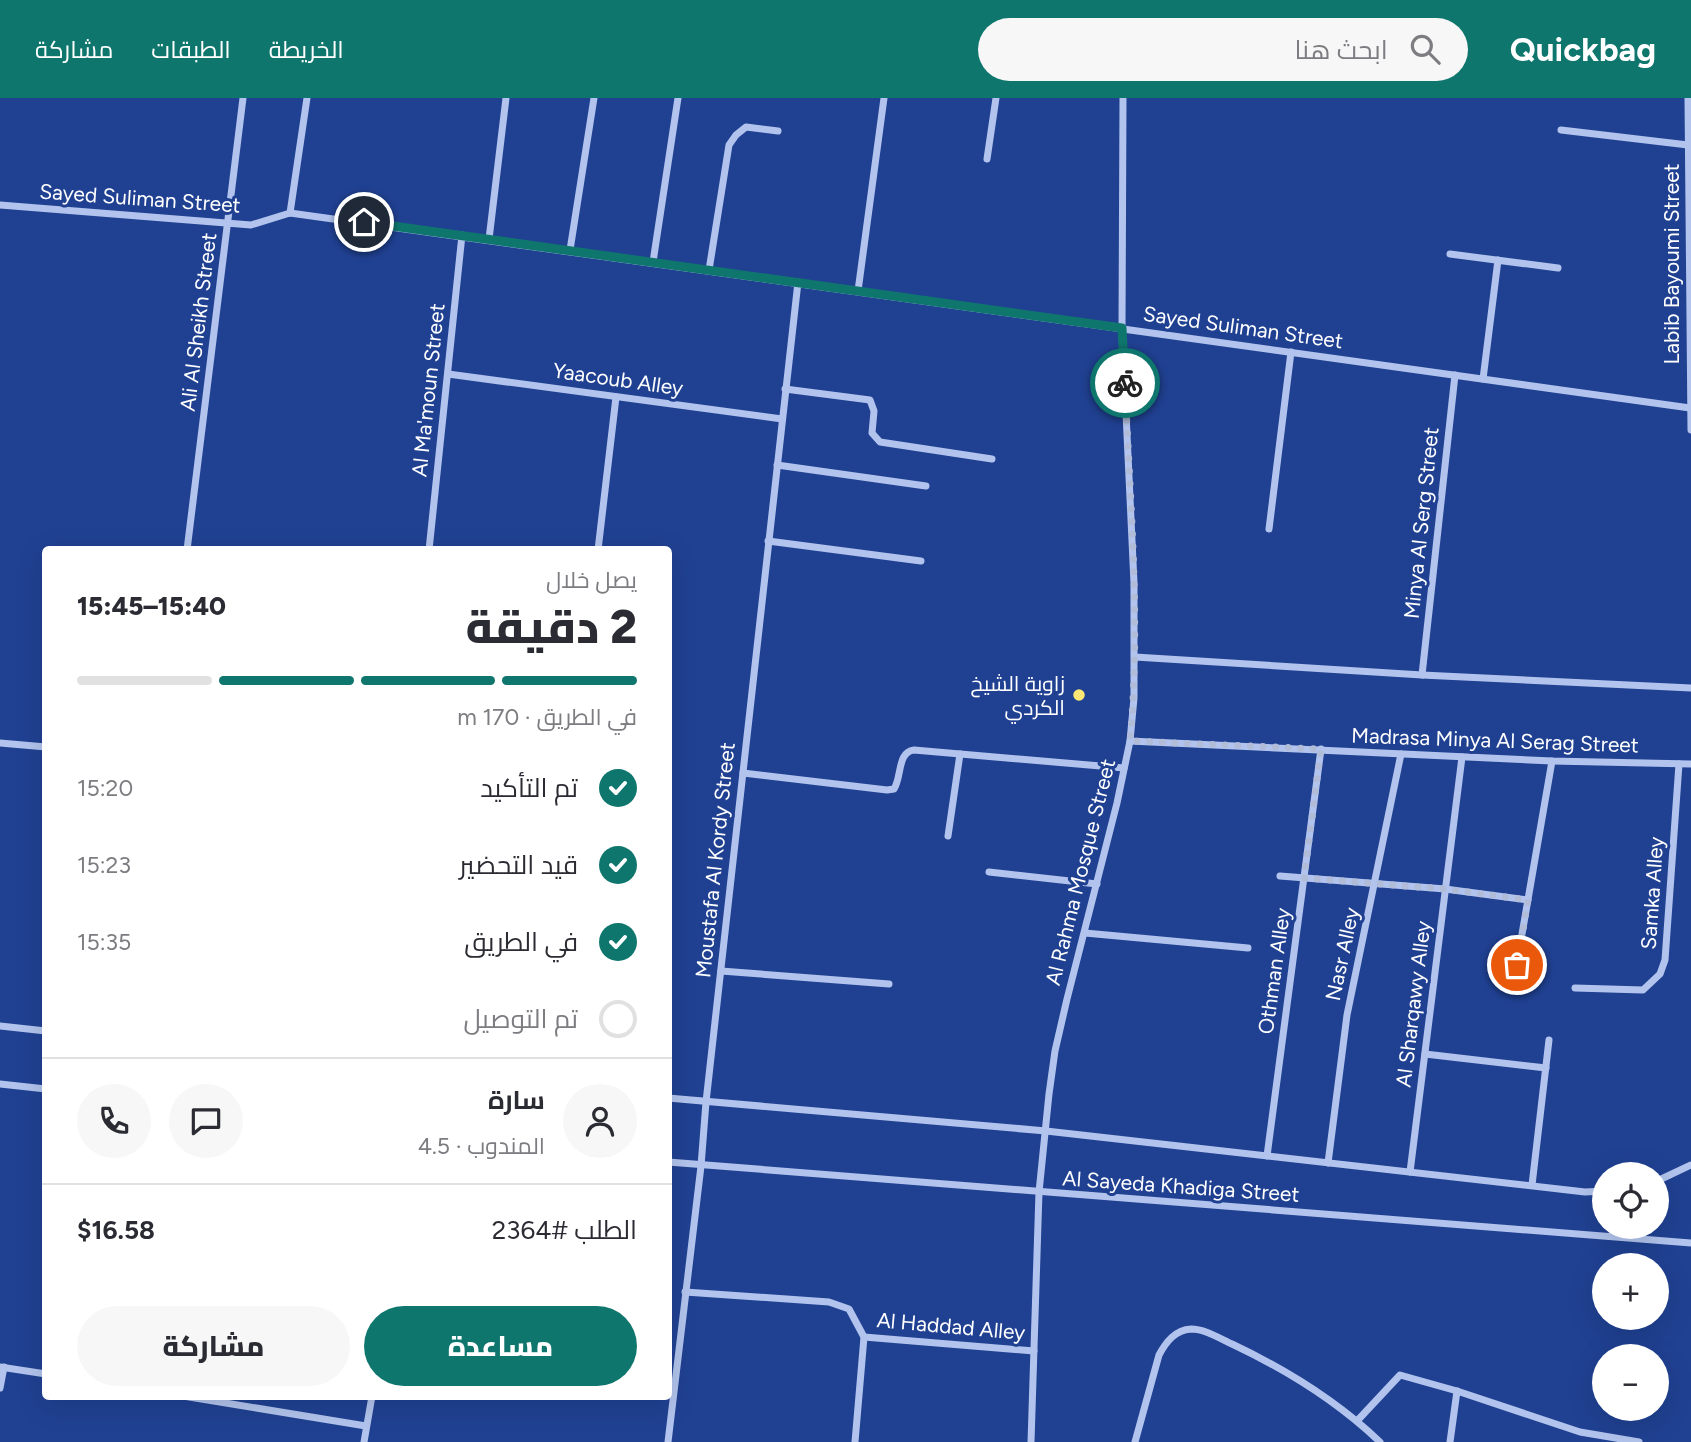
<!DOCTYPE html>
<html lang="ar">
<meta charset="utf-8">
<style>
:root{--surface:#fff;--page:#f7f7f7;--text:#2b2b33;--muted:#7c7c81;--line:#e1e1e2;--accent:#0f766e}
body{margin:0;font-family:Figtree,Cairo,sans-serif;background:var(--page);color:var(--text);direction:rtl;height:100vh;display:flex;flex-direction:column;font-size:26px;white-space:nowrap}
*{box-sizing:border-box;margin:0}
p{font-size:23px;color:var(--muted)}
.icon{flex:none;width:38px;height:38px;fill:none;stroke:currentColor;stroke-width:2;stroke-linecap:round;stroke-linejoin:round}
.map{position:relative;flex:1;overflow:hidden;direction:ltr}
.sheet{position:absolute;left:42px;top:448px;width:630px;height:854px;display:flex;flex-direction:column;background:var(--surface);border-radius:7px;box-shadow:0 7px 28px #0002;direction:rtl}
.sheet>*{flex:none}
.tools{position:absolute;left:1592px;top:1064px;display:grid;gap:14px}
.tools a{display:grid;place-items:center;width:77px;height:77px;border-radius:50%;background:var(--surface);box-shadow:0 7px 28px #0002;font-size:35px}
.pin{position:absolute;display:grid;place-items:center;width:60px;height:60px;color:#fff;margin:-30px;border:4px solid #fff;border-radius:50%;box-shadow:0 2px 7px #0007}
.courier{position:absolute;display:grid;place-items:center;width:70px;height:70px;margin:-35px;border:5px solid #0f766e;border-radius:50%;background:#fff;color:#222;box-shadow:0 2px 9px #0007}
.summary em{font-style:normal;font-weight:800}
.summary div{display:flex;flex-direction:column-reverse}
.summary{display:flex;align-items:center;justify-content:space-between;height:119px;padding:0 35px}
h1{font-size:46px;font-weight:800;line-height:52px}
.bar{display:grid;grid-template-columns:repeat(4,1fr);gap:10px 7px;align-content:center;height:84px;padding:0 35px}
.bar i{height:9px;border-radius:5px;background:var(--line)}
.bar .current{background:var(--accent)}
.bar p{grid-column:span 4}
.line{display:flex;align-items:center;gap:18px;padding:0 35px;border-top:2px solid var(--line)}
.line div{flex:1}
.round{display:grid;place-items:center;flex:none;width:74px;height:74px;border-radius:37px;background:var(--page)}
ol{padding:0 35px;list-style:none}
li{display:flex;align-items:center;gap:21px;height:77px}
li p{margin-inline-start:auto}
li .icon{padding:7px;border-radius:50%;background:var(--accent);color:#fff;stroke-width:4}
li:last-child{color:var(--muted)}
li i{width:38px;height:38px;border:4px solid var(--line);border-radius:50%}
.button{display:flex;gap:14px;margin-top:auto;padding:14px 35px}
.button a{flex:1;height:80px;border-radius:42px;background:var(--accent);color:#fff;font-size:28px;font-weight:800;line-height:80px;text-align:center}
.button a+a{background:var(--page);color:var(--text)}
header{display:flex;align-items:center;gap:42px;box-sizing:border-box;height:98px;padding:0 35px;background:var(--accent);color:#fff}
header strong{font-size:33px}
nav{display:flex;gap:38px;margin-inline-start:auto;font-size:24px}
.search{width:490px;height:63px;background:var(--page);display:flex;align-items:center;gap:18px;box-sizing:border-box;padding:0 24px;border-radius:38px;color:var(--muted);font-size:26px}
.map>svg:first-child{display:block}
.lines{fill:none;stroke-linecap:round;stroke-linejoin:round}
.minor{stroke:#b2c4ed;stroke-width:7}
.done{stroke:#b1bcd9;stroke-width:7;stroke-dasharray:0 12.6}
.route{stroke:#0f766e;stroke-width:9}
.poi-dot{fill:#fbe773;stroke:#204192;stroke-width:2.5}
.labels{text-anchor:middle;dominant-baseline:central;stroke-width:6;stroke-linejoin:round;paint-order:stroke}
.street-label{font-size:21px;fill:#fff;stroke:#204192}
.poi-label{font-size:21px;fill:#fff;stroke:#204192;text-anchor:end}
</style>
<header>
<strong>Quickbag</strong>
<div class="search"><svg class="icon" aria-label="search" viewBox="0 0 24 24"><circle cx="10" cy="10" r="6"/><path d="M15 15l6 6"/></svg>ابحث هنا</div>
<nav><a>الخريطة</a><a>الطبقات</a><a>مشاركة</a></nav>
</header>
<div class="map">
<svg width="1691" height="1344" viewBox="0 0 1691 1344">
<rect width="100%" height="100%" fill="#204192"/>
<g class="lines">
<g class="minor">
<polyline points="1688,0 1691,332"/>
<polyline points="1561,32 1688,47"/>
<polyline points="987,61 996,0"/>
<polyline points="0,107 251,127 290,115 1690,310"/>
<polyline points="290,115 307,0"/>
<polyline points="489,141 506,0"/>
<polyline points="570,152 594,0"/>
<polyline points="1450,156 1558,170"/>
<polyline points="653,164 678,0"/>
<polyline points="709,172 729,47 736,37 746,29 778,33"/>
<polyline points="858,193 884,0"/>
<polyline points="448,276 782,321"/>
<polyline points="1483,281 1498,162"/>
<polyline points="785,291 870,302 874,313 872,335 880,344 992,361"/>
<polyline points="777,367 926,388"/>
<polyline points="1269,431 1291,254"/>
<polyline points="768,443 921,463"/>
<polyline points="187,452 243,0"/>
<polyline points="429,452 462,137"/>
<polyline points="598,452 616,299"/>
<polyline points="1135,559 1422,577 1691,590"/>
<polyline points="1422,577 1455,277"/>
<polyline points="1130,643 1552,663 1691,666"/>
<polyline points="0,645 46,649"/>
<path d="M743,675L887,692L894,691C902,679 897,654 914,652L1124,670"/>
<polyline points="948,738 960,656"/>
<polyline points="989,774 1097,786"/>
<polyline points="1280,778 1445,791 1528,802"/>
<polyline points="1085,835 1248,850"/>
<polyline points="721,873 889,886"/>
<polyline points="1513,888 1552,663"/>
<polyline points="1575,890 1643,892 1660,876 1665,862 1679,666"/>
<polyline points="0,928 46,933"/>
<polyline points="1425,956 1546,970"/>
<polyline points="0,986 46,991"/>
<polyline points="668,1000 1046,1033 1585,1094 1605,1093"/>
<polyline points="1267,1058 1321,651"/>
<polyline points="668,1064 1691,1145"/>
<polyline points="1328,1065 1347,917 1401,656"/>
<polyline points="1410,1074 1462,659"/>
<polyline points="1657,1083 1691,1067"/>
<polyline points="1532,1087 1549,942"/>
<polyline points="685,1194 829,1204 849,1211 864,1239 855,1344"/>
<polyline points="864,1239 1034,1253"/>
<polyline points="0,1269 46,1276"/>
<polyline points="0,1290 4,1269"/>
<polyline points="183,1298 366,1328"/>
<polyline points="1357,1323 1400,1277 1457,1293 1580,1334 1639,1344"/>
<polyline points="364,1344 372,1298"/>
<polyline points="668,1344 701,1068 706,1004 798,184"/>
<polyline points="1031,1344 1039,1094 1049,996 1055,953 1067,901 1117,705 1130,643 1134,600 1134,485 1122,230 1123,0"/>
<path d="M1135,1344L1159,1257C1166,1244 1175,1232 1191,1231C1205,1231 1219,1240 1232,1246C1285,1271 1337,1303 1380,1344"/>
<polyline points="1450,1344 1457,1293"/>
</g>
</g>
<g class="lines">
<path class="done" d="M1125,285C1130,404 1141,524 1130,643L1321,651L1304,780L1445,791L1528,802L1517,867"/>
<polyline class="route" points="364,124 1122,230 1125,285"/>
</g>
<circle class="poi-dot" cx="1079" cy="597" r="7"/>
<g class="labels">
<g class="street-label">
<text transform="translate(140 100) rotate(4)">Sayed Suliman Street</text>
<text transform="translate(1671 166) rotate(-90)">Labib Bayoumi Street</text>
<text transform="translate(198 224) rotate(-83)">Ali Al Sheikh Street</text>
<text transform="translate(1243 229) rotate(8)">Sayed Suliman Street</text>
<text transform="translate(618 281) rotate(8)">Yaacoub Alley</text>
<text transform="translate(428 292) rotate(-84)">Al Ma'moun Street</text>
<text transform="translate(1421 425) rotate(-84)">Minya Al Serg Street</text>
<text transform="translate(1495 642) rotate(2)">Madrasa Minya Al Serag Street</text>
<text transform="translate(715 762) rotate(-84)">Moustafa Al Kordy Street</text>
<text transform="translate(1080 774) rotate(-76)">Al Rahma Mosque Street</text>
<text transform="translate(1652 795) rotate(-86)">Samka Alley</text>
<text transform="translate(1342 856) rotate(-78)">Nasr Alley</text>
<text transform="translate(1274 873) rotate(-82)">Othman Alley</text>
<text transform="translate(1413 906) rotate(-83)">Al Sharqawy Alley</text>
<text transform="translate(1181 1088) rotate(4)">Al Sayeda Khadiga Street</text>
<text transform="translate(951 1228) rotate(5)">Al Haddad Alley</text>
</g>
<g class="poi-label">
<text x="1065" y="585">زاوية الشيخ<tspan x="1065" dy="24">الكردي</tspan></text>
</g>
</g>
</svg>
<div class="tools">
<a><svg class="icon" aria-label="locate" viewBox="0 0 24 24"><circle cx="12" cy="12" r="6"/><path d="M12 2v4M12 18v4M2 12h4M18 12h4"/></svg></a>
<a>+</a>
<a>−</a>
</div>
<div class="pin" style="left:1517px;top:867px;background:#ea580c"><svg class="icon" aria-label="bag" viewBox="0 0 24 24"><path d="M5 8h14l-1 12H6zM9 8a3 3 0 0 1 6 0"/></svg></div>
<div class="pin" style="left:364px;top:124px;background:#1f2937"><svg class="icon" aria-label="home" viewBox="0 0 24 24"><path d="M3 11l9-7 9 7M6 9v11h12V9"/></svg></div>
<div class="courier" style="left:1125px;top:285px"><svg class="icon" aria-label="bike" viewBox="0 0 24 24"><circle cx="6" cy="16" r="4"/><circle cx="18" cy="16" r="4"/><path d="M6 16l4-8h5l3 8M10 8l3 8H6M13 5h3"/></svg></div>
<section class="sheet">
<div class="summary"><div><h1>2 دقيقة</h1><p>يصل خلال</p></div><em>15:40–15:45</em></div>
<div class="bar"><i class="current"></i><i class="current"></i><i class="current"></i><i></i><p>في الطريق · 170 m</p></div>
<ol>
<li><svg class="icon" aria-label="check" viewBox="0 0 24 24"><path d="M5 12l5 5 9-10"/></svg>تم التأكيد<p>15:20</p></li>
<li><svg class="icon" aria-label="check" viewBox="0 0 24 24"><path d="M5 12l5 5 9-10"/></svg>قيد التحضير<p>15:23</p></li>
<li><svg class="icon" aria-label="check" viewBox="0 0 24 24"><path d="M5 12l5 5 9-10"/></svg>في الطريق<p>15:35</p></li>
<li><i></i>تم التوصيل</li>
</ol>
<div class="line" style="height:126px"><a class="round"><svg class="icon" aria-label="person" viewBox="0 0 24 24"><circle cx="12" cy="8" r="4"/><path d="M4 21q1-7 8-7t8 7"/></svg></a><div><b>سارة</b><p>المندوب · 4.5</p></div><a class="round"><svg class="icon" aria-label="chat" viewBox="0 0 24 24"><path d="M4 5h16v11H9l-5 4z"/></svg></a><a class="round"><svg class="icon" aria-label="phone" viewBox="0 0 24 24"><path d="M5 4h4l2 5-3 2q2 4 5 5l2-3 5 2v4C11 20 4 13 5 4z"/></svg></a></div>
<div class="line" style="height:91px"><div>الطلب #2364</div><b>$16.58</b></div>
<div class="button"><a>مساعدة</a><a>مشاركة</a></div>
</section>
</div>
